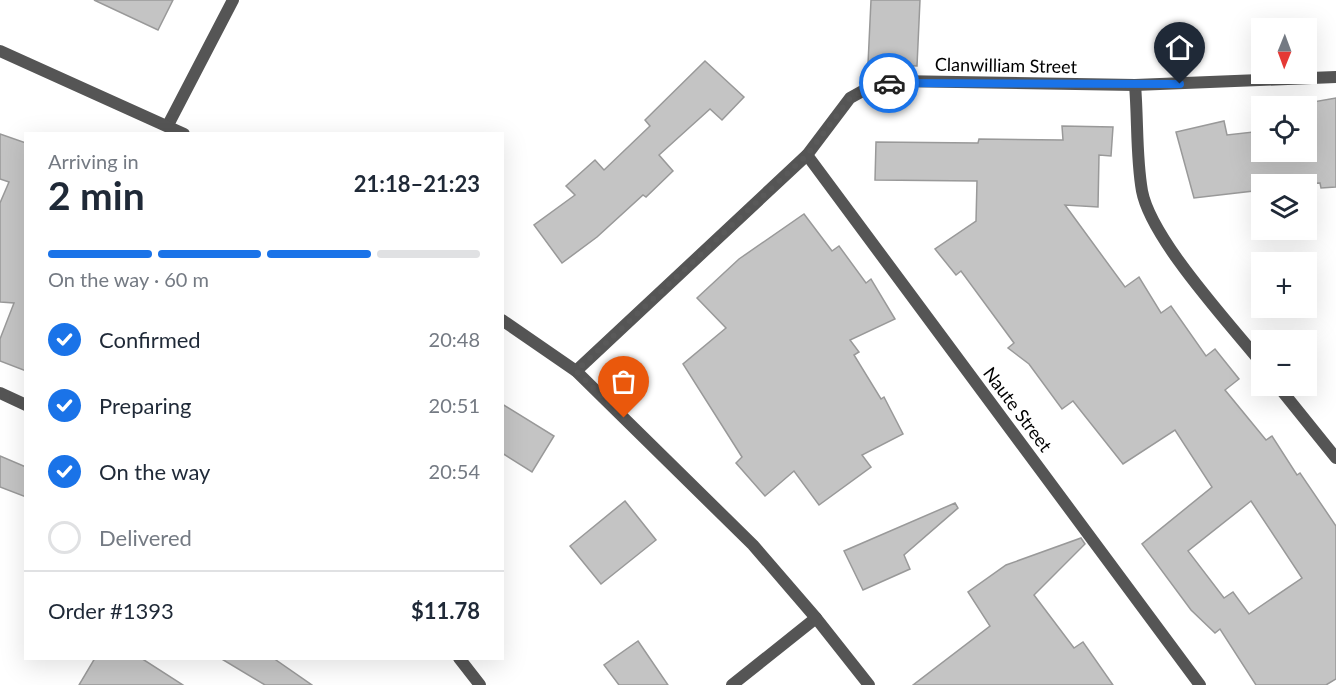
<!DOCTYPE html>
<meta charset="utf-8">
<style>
:root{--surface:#fff;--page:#f6f6f7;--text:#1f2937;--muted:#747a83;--line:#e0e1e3;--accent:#1a73e8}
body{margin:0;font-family:Lato,sans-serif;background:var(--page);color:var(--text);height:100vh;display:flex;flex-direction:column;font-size:22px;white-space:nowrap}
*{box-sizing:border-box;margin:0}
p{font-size:20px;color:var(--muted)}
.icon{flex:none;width:33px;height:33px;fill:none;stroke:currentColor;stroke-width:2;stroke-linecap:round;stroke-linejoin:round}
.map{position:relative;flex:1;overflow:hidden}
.details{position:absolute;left:24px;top:132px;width:480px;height:528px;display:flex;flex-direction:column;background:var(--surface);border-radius:0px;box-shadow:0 6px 24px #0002}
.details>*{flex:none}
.needle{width:39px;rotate:181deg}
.controls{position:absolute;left:1251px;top:18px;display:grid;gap:12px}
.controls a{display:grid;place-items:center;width:66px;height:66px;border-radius:0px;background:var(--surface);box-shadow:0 6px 24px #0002;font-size:30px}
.pin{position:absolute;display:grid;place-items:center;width:51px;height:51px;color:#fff;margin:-62px -26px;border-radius:50% 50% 50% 0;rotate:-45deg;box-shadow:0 0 6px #0007}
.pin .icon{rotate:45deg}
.courier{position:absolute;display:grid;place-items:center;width:60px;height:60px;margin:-30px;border:4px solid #1a73e8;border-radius:50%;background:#fff;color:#222;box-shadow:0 2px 8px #0007}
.head em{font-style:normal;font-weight:700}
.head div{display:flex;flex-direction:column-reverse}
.head{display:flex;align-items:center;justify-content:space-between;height:102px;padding:0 24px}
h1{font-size:39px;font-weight:700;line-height:45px}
.bar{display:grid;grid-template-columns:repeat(4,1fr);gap:9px 6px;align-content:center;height:72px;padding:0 24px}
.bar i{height:8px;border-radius:4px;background:var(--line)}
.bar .active{background:var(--accent)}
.bar p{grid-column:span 4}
.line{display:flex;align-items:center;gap:15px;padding:0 24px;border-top:2px solid var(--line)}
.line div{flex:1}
ol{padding:0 24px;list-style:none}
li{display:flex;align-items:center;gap:18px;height:66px}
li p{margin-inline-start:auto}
li .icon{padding:6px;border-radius:50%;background:var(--accent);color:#fff;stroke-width:4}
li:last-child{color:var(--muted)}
li i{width:33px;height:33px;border:3px solid var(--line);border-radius:50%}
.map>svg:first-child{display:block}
.building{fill:#c4c4c4;stroke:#999;stroke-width:1.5;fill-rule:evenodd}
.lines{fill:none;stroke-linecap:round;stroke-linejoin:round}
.minor{stroke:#555;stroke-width:12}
.tertiary{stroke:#555;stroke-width:12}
.done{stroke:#595959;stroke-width:6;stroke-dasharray:0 10.8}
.route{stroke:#1a73e8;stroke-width:8}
.labels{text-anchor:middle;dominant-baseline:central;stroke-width:4.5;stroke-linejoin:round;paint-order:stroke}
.street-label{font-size:18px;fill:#000;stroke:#fff}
</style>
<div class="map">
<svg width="1336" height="685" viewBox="0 0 1336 685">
<rect width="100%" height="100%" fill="#fff"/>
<g class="building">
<polygon points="94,0 173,0 158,30"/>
<polygon points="871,0 920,0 917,66 868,64"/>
<polygon points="705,61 744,97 722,120 710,109 659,155 673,171 646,197 643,195 597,237 562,263 534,225 575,195 566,186 595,160 604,170 650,126 645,120"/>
<polygon points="1336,98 1336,187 1321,188 1320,183 1262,184 1262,190 1194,198 1176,132 1224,121 1227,135 1262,131 1262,152 1306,152 1306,126 1311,126 1307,103"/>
<path d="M1062,126L1113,127L1111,156L1099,155L1098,207L1065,205L1125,287L1139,277L1161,313L1171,306L1206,356L1215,349L1239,379L1225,390L1266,440L1272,436L1297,475L1300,473L1336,526V679L1326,685H1256L1220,629L1215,633L1191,610L1142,544L1212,487L1175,430L1123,464L1073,401L1062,409L1029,364L1008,348L1014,343L961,271L956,275L935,249L976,221L977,181L875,180L876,142L978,143L979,139L1063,140ZM1251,501L1302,578L1249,614L1233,592L1224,598L1188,551Z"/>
<polygon points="0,134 26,143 26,371 0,361 0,339 14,303 0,302 0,203 9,182 0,179"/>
<polygon points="804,214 832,251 839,246 866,283 871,279 895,319 850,340 859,352 854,355 881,399 884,397 903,434 862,455 871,467 819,505 794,471 765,496 736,463 742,457 683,364 726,328 697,298 739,259"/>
<polygon points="502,404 554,436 532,472 502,453"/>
<polygon points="0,456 26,467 26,497 0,487"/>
<polygon points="625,501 656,540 601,584 570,546"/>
<polygon points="955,503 958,508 904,555 910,569 863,590 844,551"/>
<polygon points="1081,538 1085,544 1034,595 1074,648 1083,642 1113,685 913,685 990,626 968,592 1006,565"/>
<polygon points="638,641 668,685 619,685 604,665"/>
<polygon points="95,658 141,658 183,685 79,685"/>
<polygon points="220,658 273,658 312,685 265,685"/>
</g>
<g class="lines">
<g class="minor">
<path d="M1135,85C1138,120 1136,157 1142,191C1151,239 1229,323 1262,364"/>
<polyline points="168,125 233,0"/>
<polyline points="807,155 1200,685"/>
<polyline points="576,371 807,155 850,98 868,88 896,81 1135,85 1336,77"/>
<polyline points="1278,386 1336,458"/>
<polyline points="0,393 26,405"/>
<polyline points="459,658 480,685"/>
<polyline points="732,685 816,618"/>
</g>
<g class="tertiary">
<polyline points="0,51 184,134"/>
<polyline points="502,320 576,371 753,545 816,618 869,685"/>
</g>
</g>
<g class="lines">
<polyline class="done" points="624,418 576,371 807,155 850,98 868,88 889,83"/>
<polyline class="route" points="889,83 1180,84"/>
</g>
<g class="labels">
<g class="street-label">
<text transform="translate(1006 65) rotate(1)">Clanwilliam Street</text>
<text transform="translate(1018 409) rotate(53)">Naute Street</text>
</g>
</g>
</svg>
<div class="controls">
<a><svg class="needle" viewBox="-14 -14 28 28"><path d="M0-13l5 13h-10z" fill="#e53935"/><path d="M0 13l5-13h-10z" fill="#747a83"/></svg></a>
<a><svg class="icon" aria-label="locate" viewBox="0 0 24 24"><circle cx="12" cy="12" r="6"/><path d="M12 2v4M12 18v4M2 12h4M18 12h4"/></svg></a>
<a><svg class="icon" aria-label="layers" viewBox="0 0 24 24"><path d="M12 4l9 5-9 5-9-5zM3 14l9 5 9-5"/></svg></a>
<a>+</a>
<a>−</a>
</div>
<div class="pin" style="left:624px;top:418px;background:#ea580c"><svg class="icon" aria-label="bag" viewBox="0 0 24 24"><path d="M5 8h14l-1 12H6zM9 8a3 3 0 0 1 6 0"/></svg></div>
<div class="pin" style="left:1180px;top:84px;background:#1f2937"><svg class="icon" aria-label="home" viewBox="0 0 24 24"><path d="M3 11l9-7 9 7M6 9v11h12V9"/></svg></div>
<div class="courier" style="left:889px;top:83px"><svg class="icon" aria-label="car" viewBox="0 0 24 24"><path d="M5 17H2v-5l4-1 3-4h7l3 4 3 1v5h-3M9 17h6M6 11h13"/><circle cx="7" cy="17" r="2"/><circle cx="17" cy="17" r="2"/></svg></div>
<section class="details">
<div class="head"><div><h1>2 min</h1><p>Arriving in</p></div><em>21:18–21:23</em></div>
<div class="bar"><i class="active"></i><i class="active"></i><i class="active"></i><i></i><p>On the way · 60 m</p></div>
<ol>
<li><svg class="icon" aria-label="check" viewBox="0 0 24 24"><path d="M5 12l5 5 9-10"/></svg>Confirmed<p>20:48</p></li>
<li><svg class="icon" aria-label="check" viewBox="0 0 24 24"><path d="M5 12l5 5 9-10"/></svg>Preparing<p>20:51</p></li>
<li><svg class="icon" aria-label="check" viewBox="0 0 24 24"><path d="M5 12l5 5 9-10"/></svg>On the way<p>20:54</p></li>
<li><i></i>Delivered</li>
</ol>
<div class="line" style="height:78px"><div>Order #1393</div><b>$11.78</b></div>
</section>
</div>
